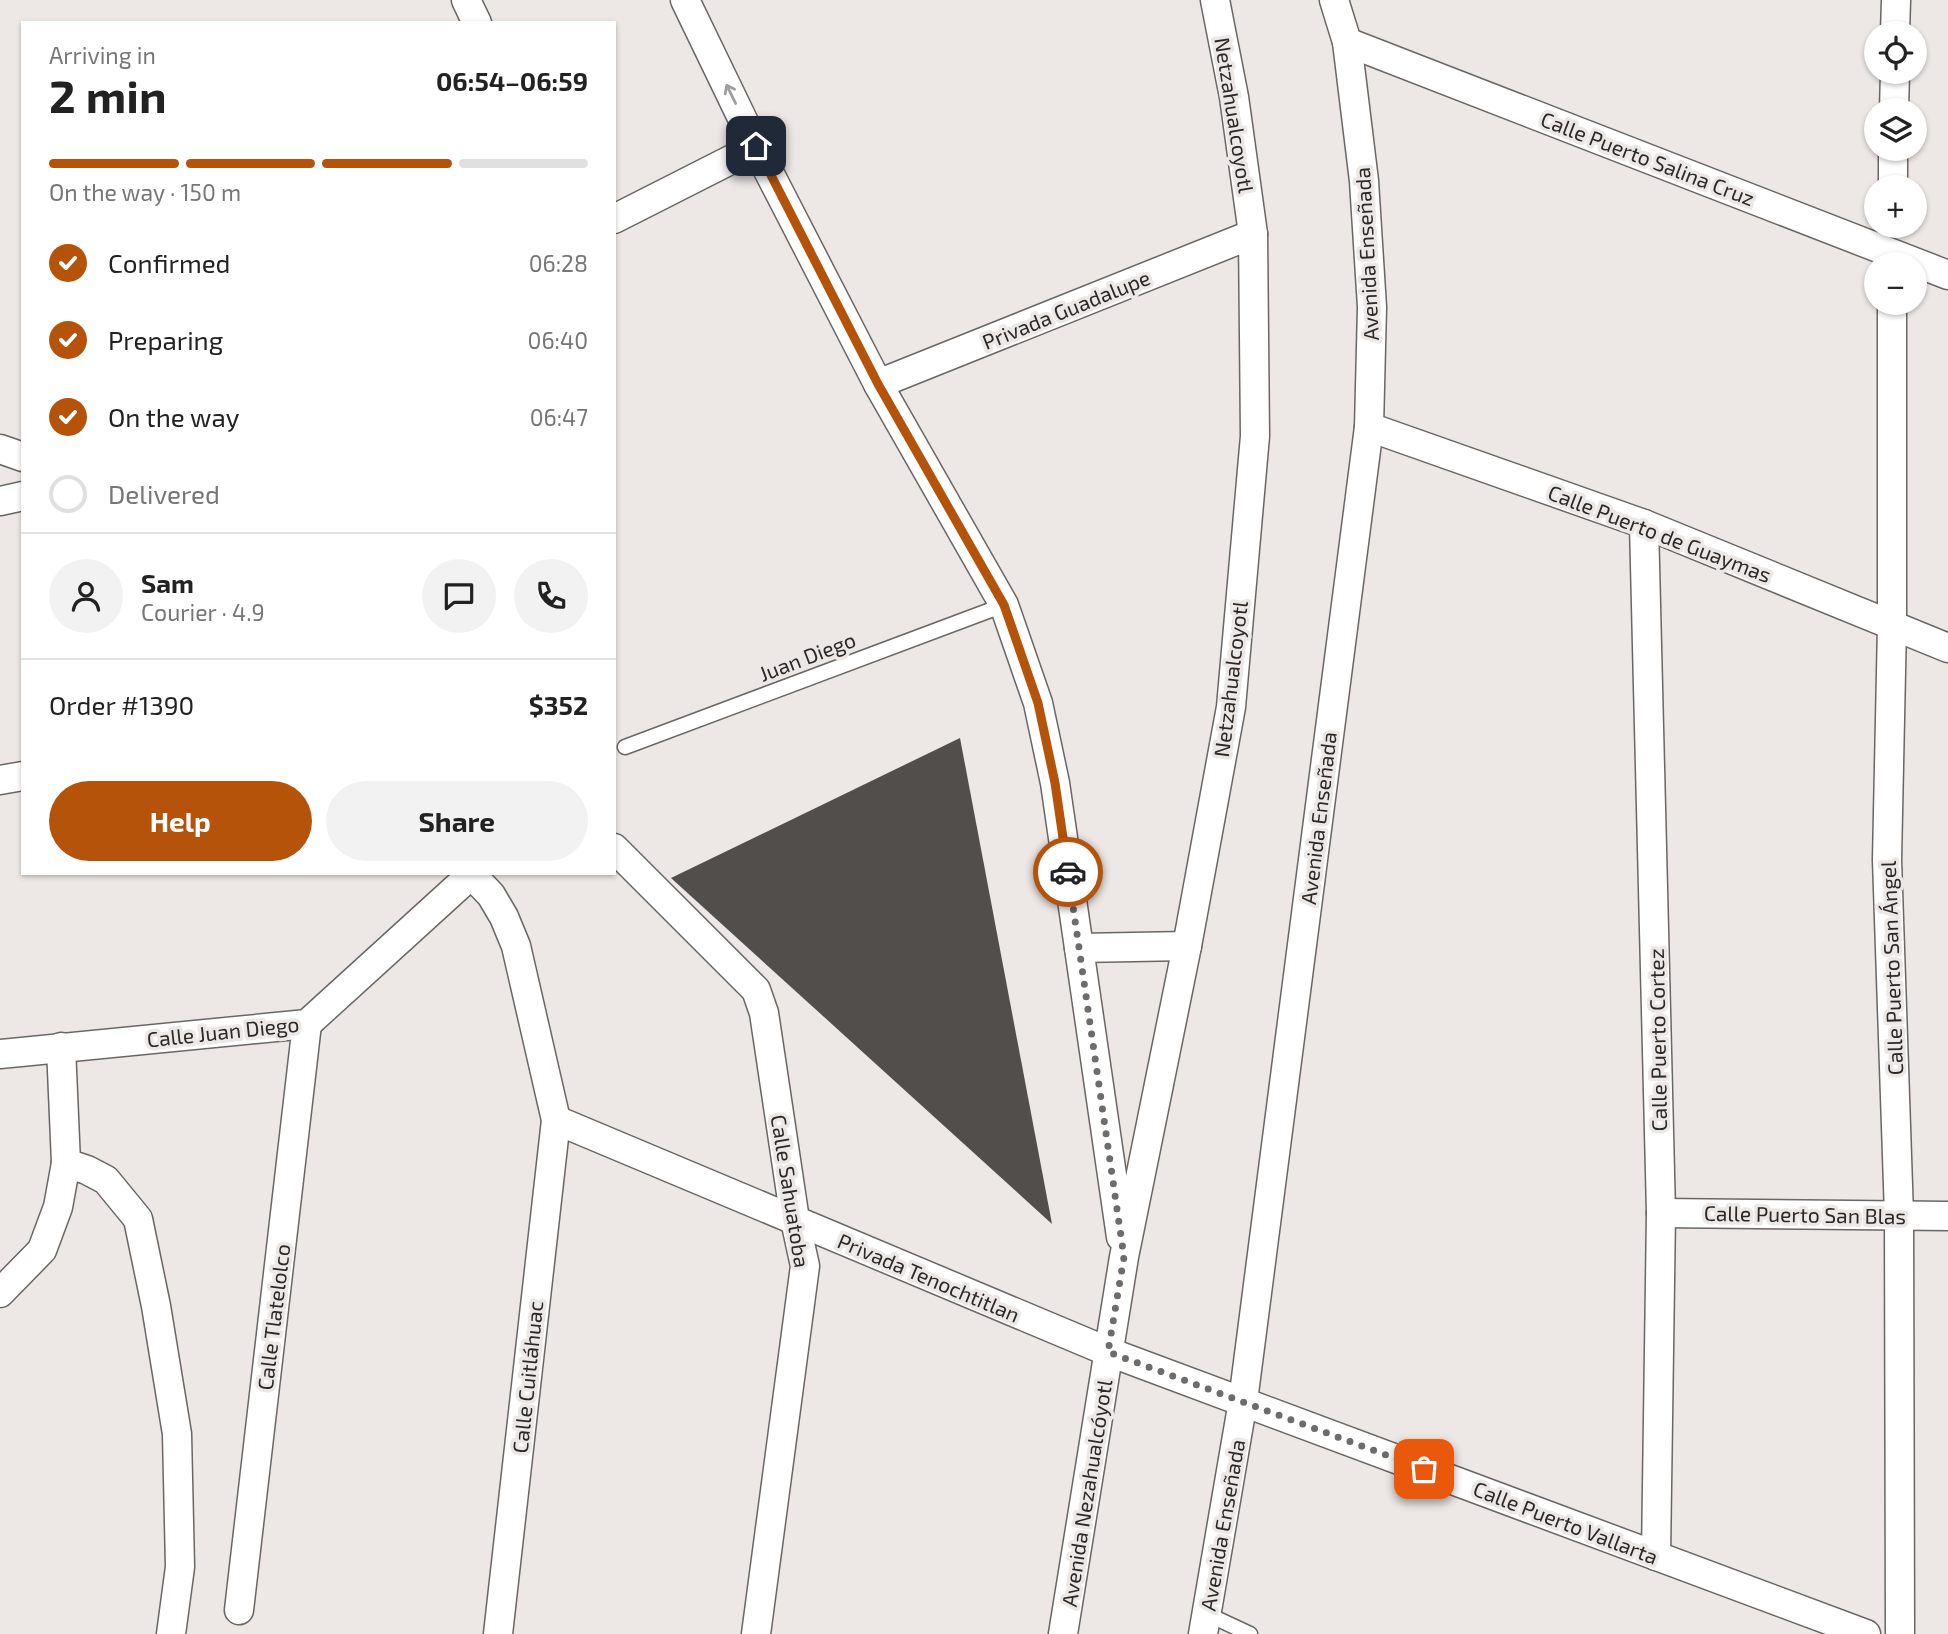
<!DOCTYPE html>
<meta charset="utf-8">
<style>
:root{--surface:#fff;--page:#f2f2f2;--text:#222;--muted:#767676;--line:#e0e0e0;--accent:#b45309}
body{margin:0;font-family:"Exo 2",sans-serif;background:var(--page);color:var(--text);height:100vh;display:flex;flex-direction:column;font-size:26px;white-space:nowrap}
*{box-sizing:border-box;margin:0}
p{font-size:23px;color:var(--muted)}
.icon{flex:none;width:38px;height:38px;fill:none;stroke:currentColor;stroke-width:2;stroke-linecap:round;stroke-linejoin:round}
.map{position:relative;flex:1;overflow:hidden}
.side{position:absolute;left:21px;top:21px;width:595px;height:854px;display:flex;flex-direction:column;background:var(--surface);border-radius:0px;box-shadow:0 2px 5px #0004}
.side>*{flex:none}
.tools{position:absolute;left:1864px;top:21px;display:grid;gap:14px}
.tools a{display:grid;place-items:center;width:63px;height:63px;border-radius:50%;background:var(--surface);box-shadow:0 2px 5px #0004;font-size:35px}
.pin{position:absolute;display:grid;place-items:center;width:60px;height:60px;color:#fff;margin:-30px;border-radius:14px;box-shadow:0 4px 10px #0006}
.courier{position:absolute;display:grid;place-items:center;width:70px;height:70px;margin:-35px;border:5px solid #b45309;border-radius:50%;background:#fff;color:#222;box-shadow:0 2px 9px #0007}
.summary em{font-style:normal;font-weight:700}
.summary div{display:flex;flex-direction:column-reverse}
.summary{display:flex;align-items:center;justify-content:space-between;height:119px;padding:0 28px}
h1{font-size:46px;font-weight:700;line-height:52px}
.bar{display:grid;grid-template-columns:repeat(4,1fr);gap:10px 7px;align-content:center;height:84px;padding:0 28px}
.bar i{height:9px;border-radius:5px;background:var(--line)}
.bar .active{background:var(--accent)}
.bar p{grid-column:span 4}
.line{display:flex;align-items:center;gap:18px;padding:0 28px;border-top:2px solid var(--line)}
.line div{flex:1}
.round{display:grid;place-items:center;flex:none;width:74px;height:74px;border-radius:37px;background:var(--page)}
ol{padding:0 28px;list-style:none}
li{display:flex;align-items:center;gap:21px;height:77px}
li p{margin-inline-start:auto}
li .icon{padding:7px;border-radius:50%;background:var(--accent);color:#fff;stroke-width:4}
li:last-child{color:var(--muted)}
li i{width:38px;height:38px;border:4px solid var(--line);border-radius:50%}
.action{display:flex;gap:14px;margin-top:auto;padding:14px 28px}
.action a{flex:1;height:80px;border-radius:42px;background:var(--accent);color:#fff;font-size:28px;font-weight:700;line-height:80px;text-align:center}
.action a+a{background:var(--page);color:var(--text)}
.map>svg:first-child{display:block}
.building{fill:#524e4c}
.lines{fill:none;stroke-linecap:round;stroke-linejoin:round}
.service-casing{stroke:#6a6663;stroke-width:17}
.minor-casing{stroke:#6a6663;stroke-width:31}
.service{stroke:#fff;stroke-width:14}
.minor{stroke:#fff;stroke-width:28}
.oneway{stroke:#9f9f9e}
.done{stroke:#6e6c6a;stroke-width:7;stroke-dasharray:0 12.6}
.route{stroke:#b45309;stroke-width:9}
.labels{text-anchor:middle;dominant-baseline:central;stroke-width:7;stroke-linejoin:round;paint-order:stroke}
.street-label{font-size:21px;fill:#2a2928;stroke:#ede8e6}
</style>
<div class="map">
<svg width="1948" height="1634" viewBox="0 0 1948 1634">
<rect width="100%" height="100%" fill="#ede8e6"/>
<polygon class="building" points="960,738 1052,1224 671,878"/>
<g class="lines">
<defs>
<g id="service">
<polyline points="625,747 1004,605"/>
<polyline points="1207,1614 1250,1634"/>
</g>
<g id="minor">
<polyline points="466,0 477,23"/>
<polyline points="685,0 756,147 878,384 1004,605 1038,703 1055,783 1121,1237"/>
<polyline points="1895,33 1896,0"/>
<polyline points="1347,42 1948,275"/>
<polyline points="1894,110 1895,72"/>
<polyline points="1893,187 1893,149"/>
<polyline points="614,219 756,147"/>
<polyline points="1892,303 1892,625 1887,860 1899,1215 1900,1634"/>
<polyline points="878,384 1253,234"/>
<polyline points="1369,427 1644,524 1948,648"/>
<polyline points="0,449 23,457"/>
<polyline points="0,501 23,496"/>
<polyline points="1644,524 1661,1213 1656,1556"/>
<polyline points="0,780 23,776"/>
<polyline points="614,848 756,990 764,1013 795,1220 805,1266 756,1634"/>
<polyline points="470,873 491,895 504,917 516,946 556,1120 498,1634"/>
<polyline points="1079,948 1187,946"/>
<polyline points="0,1054 307,1024 473,873"/>
<polyline points="556,1120 1109,1352 1866,1634"/>
<polyline points="66,1163 87,1170 106,1180 138,1219 156,1306 177,1434 180,1567 171,1634"/>
<polyline points="1661,1213 1948,1216"/>
<polyline points="0,1293 42,1250 58,1207 66,1163 61,1047"/>
<polyline points="239,1610 307,1024"/>
<polyline points="1063,1634 1124,1257 1187,946 1231,707 1255,436 1253,234 1234,97 1215,0"/>
<polyline points="1203,1634 1243,1401 1369,427 1372,307 1364,181 1347,42 1334,0"/>
</g>
</defs>
<use href="#service" class="service-casing"/>
<use href="#minor" class="minor-casing"/>
<use href="#service" class="service"/>
<use href="#minor" class="minor"/>
</g>
<defs><path id="oneway-shaft" d="M-6 0H5M1.5-3L5.5 0L1.5 3" fill="none" stroke-width="1.6" stroke-linecap="round" stroke-linejoin="round" transform="scale(1.75)"/></defs>
<use class="oneway" href="#oneway-shaft" transform="translate(731 94) rotate(-116)"/>
<g class="lines">
<polyline class="done" points="1068,872 1124,1257 1108,1352 1424,1469"/>
<polyline class="route" points="756,146 878,384 1004,605 1038,703 1055,783 1068,872"/>
</g>
<g class="labels">
<g class="street-label">
<text transform="translate(1235 115) rotate(81)">Netzahualcoyotl</text>
<text transform="translate(1648 158) rotate(21)">Calle Puerto Salina Cruz</text>
<text transform="translate(1366 254) rotate(-93)">Avenida Enseñada</text>
<text transform="translate(1066 309) rotate(-22)">Privada Guadalupe</text>
<text transform="translate(1660 533) rotate(21)">Calle Puerto de Guaymas</text>
<text transform="translate(807 656) rotate(-21)">Juan Diego</text>
<text transform="translate(1230 679) rotate(-83)">Netzahualcoyotl</text>
<text transform="translate(1318 818) rotate(-83)">Avenida Enseñada</text>
<text transform="translate(1891 968) rotate(-92)">Calle Puerto San Ángel</text>
<text transform="translate(223 1031) rotate(-6)">Calle Juan Diego</text>
<text transform="translate(1657 1040) rotate(-91)">Calle Puerto Cortez</text>
<text transform="translate(791 1191) rotate(81)">Calle Sahuatoba</text>
<text transform="translate(1805 1214) rotate(1)">Calle Puerto San Blas</text>
<text transform="translate(929 1277) rotate(23)">Privada Tenochtitlan</text>
<text transform="translate(273 1317) rotate(-83)">Calle Tlatelolco</text>
<text transform="translate(527 1377) rotate(-84)">Calle Cuitláhuac</text>
<text transform="translate(1086 1493) rotate(-81)">Avenida Nezahualcóyotl</text>
<text transform="translate(1566 1522) rotate(21)">Calle Puerto Vallarta</text>
<text transform="translate(1222 1525) rotate(-80)">Avenida Enseñada</text>
</g>
</g>
</svg>
<div class="tools">
<a><svg class="icon" aria-label="locate" viewBox="0 0 24 24"><circle cx="12" cy="12" r="6"/><path d="M12 2v4M12 18v4M2 12h4M18 12h4"/></svg></a>
<a><svg class="icon" aria-label="layers" viewBox="0 0 24 24"><path d="M12 4l9 5-9 5-9-5zM3 14l9 5 9-5"/></svg></a>
<a>+</a>
<a>−</a>
</div>
<div class="pin" style="left:1424px;top:1469px;background:#ea580c"><svg class="icon" aria-label="bag" viewBox="0 0 24 24"><path d="M5 8h14l-1 12H6zM9 8a3 3 0 0 1 6 0"/></svg></div>
<div class="pin" style="left:756px;top:146px;background:#1f2937"><svg class="icon" aria-label="home" viewBox="0 0 24 24"><path d="M3 11l9-7 9 7M6 9v11h12V9"/></svg></div>
<div class="courier" style="left:1068px;top:872px"><svg class="icon" aria-label="car" viewBox="0 0 24 24"><path d="M5 17H2v-5l4-1 3-4h7l3 4 3 1v5h-3M9 17h6M6 11h13"/><circle cx="7" cy="17" r="2"/><circle cx="17" cy="17" r="2"/></svg></div>
<section class="side">
<div class="summary"><div><h1>2 min</h1><p>Arriving in</p></div><em>06:54–06:59</em></div>
<div class="bar"><i class="active"></i><i class="active"></i><i class="active"></i><i></i><p>On the way · 150 m</p></div>
<ol>
<li><svg class="icon" aria-label="check" viewBox="0 0 24 24"><path d="M5 12l5 5 9-10"/></svg>Confirmed<p>06:28</p></li>
<li><svg class="icon" aria-label="check" viewBox="0 0 24 24"><path d="M5 12l5 5 9-10"/></svg>Preparing<p>06:40</p></li>
<li><svg class="icon" aria-label="check" viewBox="0 0 24 24"><path d="M5 12l5 5 9-10"/></svg>On the way<p>06:47</p></li>
<li><i></i>Delivered</li>
</ol>
<div class="line" style="height:126px"><a class="round"><svg class="icon" aria-label="person" viewBox="0 0 24 24"><circle cx="12" cy="8" r="4"/><path d="M4 21q1-7 8-7t8 7"/></svg></a><div><b>Sam</b><p>Courier · 4.9</p></div><a class="round"><svg class="icon" aria-label="chat" viewBox="0 0 24 24"><path d="M4 5h16v11H9l-5 4z"/></svg></a><a class="round"><svg class="icon" aria-label="phone" viewBox="0 0 24 24"><path d="M5 4h4l2 5-3 2q2 4 5 5l2-3 5 2v4C11 20 4 13 5 4z"/></svg></a></div>
<div class="line" style="height:91px"><div>Order #1390</div><b>$352</b></div>
<div class="action"><a>Help</a><a>Share</a></div>
</section>
</div>
